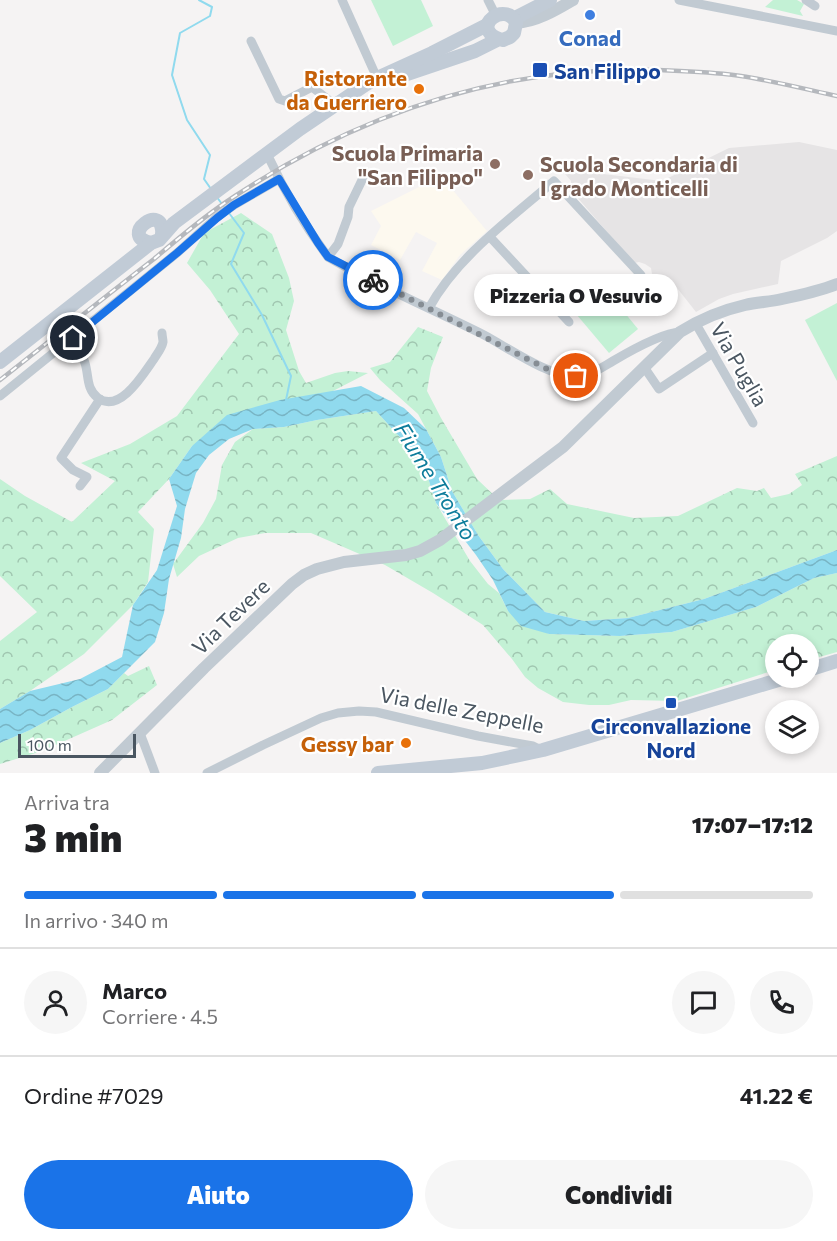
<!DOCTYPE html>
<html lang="it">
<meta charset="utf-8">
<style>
:root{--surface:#fff;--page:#f6f6f6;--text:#202124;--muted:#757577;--line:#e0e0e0;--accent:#1a73e8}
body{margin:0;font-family:Commissioner,sans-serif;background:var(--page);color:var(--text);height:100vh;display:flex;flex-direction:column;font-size:22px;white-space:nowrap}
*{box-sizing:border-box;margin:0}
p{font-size:20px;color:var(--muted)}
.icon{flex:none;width:33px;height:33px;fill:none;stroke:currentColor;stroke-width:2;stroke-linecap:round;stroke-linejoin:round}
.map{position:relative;height:773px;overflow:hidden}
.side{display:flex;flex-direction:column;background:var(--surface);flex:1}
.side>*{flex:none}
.buttons{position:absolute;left:765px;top:634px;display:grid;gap:12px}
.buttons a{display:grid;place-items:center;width:54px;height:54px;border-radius:50%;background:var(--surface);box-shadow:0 3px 9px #0003;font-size:30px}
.scale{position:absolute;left:18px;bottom:15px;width:118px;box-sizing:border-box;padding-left:6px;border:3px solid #4a5661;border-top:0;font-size:16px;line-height:21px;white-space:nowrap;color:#4a5661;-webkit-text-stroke:4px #fff;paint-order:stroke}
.pin{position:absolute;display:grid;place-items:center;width:51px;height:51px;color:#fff;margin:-26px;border:3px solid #fff;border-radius:50%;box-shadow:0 2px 6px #0007}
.courier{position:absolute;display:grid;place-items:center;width:60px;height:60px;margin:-30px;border:4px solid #1a73e8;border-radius:50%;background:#fff;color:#222;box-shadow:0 2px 8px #0007}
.bubble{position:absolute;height:42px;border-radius:21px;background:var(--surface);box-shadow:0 3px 9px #0003;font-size:20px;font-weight:800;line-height:42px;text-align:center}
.overview em{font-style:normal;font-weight:800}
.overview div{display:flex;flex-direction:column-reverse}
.overview{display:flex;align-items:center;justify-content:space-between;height:102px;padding:0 24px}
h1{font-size:39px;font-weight:800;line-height:45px}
.bar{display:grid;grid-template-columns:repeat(4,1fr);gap:9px 6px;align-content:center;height:72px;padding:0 24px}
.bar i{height:8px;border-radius:4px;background:var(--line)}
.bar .active{background:var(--accent)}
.bar p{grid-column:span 4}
.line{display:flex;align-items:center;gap:15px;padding:0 24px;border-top:2px solid var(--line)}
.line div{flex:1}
.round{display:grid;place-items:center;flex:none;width:63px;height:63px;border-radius:32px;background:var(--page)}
.cta{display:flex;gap:12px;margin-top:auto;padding:12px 24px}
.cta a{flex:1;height:69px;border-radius:36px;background:var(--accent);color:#fff;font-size:24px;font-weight:800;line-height:69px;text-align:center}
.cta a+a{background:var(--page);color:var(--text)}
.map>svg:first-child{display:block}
.commercial{fill:#fdf9ef}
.education{fill:#e6e4e5}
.green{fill:#c3f1d5}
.forest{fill:url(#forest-crowns)}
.water{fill:url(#water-waves)}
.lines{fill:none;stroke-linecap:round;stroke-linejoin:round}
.stream{stroke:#90daee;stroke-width:2}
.minor{stroke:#c1cad2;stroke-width:9}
.tertiary{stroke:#c1cad2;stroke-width:12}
.secondary{stroke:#c1cbd6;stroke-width:14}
.rail-casing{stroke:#b5b8bd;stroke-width:4.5}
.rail{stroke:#fff;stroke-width:2;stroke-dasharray:7;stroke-linecap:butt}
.done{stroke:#868d94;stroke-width:6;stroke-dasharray:0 10.8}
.route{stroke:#1a73e8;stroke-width:8}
.shop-dot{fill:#3f7fe0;stroke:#fff;stroke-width:2}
.transit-dot{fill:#1a4fb4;stroke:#fff;stroke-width:2}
.food-dot{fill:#e8710a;stroke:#fff;stroke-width:2}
.education-dot{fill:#8d6e63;stroke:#fff;stroke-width:2}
.labels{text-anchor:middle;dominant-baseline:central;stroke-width:4.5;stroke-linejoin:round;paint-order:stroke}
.shop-label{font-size:21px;font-weight:bold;fill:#366cbe;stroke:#fff}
.transit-label{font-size:21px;font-weight:bold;fill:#164399;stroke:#fff;text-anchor:start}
.food-label{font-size:21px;font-weight:bold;fill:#c56008;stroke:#fff;text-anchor:end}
.education-label{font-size:21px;font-weight:bold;fill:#785e54;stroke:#fff;text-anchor:end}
.street-label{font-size:21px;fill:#4a5661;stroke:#fff}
.water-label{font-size:22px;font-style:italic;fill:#0c7c9b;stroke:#fff}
</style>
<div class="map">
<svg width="837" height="773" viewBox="0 0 837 773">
<defs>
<pattern id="forest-crowns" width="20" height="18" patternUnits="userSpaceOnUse" patternTransform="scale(1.5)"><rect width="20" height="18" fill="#c3f1d5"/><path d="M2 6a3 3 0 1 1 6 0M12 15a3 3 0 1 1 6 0" fill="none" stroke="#a0c6b0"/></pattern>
<pattern id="water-waves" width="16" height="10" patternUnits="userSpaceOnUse" patternTransform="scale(1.5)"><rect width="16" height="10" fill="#90daee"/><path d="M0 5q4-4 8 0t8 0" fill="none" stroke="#78b4c4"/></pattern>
</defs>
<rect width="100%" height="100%" fill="#f5f3f3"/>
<polygon class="commercial" points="441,176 487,231 460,255 442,280 422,271 437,243 416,232 400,260 371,245 381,226 371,211"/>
<polygon class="education" points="799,142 837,150 837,231 827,238 781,261 778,284 733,294 719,299 696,312 670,279 648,288 653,280 651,268 645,264 639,262 634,263 570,189 571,181 561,169 662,181 729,148"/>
<g class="green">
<polygon points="371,0 421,0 433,26 393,46"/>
<polygon points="773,0 797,0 804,4 800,11 803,16 765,7"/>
<polygon points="596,278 638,329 609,353 566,302"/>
<polygon points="837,303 837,381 805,320"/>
</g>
<g class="forest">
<polygon points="241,213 272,234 289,278 294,301 286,330 299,371 306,383 335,373 348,371 368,373 331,392 314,395 192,446 169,479 138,512 154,529 148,582 133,605 84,654 30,691 0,709 0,641 37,612 0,576 0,479 25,496 72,522 115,481 81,463 130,444 177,416 239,334 210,290 187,263 204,233"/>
<polygon points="418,327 443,337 431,368 427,391 441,418 477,479 499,500 530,499 550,489 567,504 634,518 678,516 737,488 757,491 764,488 771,498 789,494 802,485 795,474 837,456 837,550 704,599 628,618 584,621 545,612 503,569 478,535 452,491 441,457 418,414 380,380 370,368 390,362"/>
<polygon points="376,411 397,434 422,459 436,503 470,561 488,584 499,593 508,611 549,634 620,636 672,632 756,607 814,578 837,573 837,652 809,660 808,645 776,645 775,670 677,701 631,700 609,705 589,705 563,702 538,688 525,677 512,659 483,625 433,593 385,565 311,533 265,533 238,538 199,556 177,577 173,564 203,523 216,499 222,465 235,442 253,429 284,427 317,420"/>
<polygon points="149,666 157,685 112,720 42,751 0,764 0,743 30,730 72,707 108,689 124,673 128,676"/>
</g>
<polygon class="water" points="361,386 404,408 426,429 441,457 452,491 478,535 503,569 545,612 584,621 628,618 704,599 837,550 837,573 814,578 756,607 672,632 620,636 549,634 521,626 508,611 493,580 476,555 436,503 422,459 397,434 376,411 317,420 284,427 253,429 229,439 209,455 196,473 185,509 181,538 169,579 164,613 155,642 108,689 72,707 30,730 0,743 0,709 30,691 80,679 122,657 133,605 157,570 177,506 169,479 192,446 227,415 280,400"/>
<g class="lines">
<g class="stream">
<polyline points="199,0 212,7 210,16 180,33 172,75 187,120 210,155 204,179 211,189"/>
<polyline points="216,196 225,208"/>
<polyline points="229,213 244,233 231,264 262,315 291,376 286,400"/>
</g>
<g class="minor">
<polyline points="342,0 377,78"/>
<polyline points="488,0 494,12"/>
<polyline points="679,0 837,31"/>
<polyline points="806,0 815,6"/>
<polyline points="251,41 279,99 285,101 312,87 335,105"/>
<path d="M269,158C285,192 305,226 328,257C378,286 432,309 484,335C507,347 549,377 575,376C590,376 601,368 613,361C630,351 661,333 680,332"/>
<polyline points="490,237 569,322"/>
<polyline points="328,257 338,244 348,217 349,207 364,176"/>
<path d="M429,308C457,257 510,219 554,181L641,275"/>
<polyline points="696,324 753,423"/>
<path d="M73,338C79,346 82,354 85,363C89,376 86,389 98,398C120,414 144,373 154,359C157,354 162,348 163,342C163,339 162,336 162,333"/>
<polyline points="644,367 659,389 713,353"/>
<polyline points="0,396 177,253 217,217 234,205 279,179"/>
<polyline points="80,486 87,477 73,470 61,458 100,399"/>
<polyline points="140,733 155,773"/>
<polyline points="207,773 263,745 321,718 338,713 359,711 376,712 478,736 533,746 541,750"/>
</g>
<g class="tertiary">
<path d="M516,23C536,22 556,10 573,0"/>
<path d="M100,773L204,668L292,584L304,575L317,569L344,562L406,555L420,551L440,540L563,447L680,332C699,320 723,310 745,305C757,302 770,302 782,299C801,295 819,291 837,284"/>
</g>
<g class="secondary">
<polyline points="515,18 550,0"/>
<path d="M401,76L475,51L499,39L503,40L510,37L514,33L516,23C506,0 469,27 499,39"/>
<path d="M151,243C117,236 165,200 162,235"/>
<polyline points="0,362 151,243 159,240 174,223 300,129 365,85 377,78 432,53 487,25"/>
<polyline points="808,670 837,661"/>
<polyline points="378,773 482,763 543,750 785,678"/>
</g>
<defs>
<path id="rail" d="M0,380C51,340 102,299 154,259C180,237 206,215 235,196C370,107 518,61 680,71C701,72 721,73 741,76C773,81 805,89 837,96"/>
</defs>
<use href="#rail" class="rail-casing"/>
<use href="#rail" class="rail"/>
</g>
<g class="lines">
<polyline class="done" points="373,280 551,371 565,376 576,376"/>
<polyline class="route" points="73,338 177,253 217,218 234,205 279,179 318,243 328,257 373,280"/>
</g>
<circle class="shop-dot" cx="590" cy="15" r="6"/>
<g class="transit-dot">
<rect x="532" y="62" width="16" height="16" rx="3"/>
<rect x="665" y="697" width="12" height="12" rx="3"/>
</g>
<g class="food-dot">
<circle cx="419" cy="89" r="6"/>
<circle cx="406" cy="743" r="6"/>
</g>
<g class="education-dot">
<circle cx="495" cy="164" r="6"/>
<circle cx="528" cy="175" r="6"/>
</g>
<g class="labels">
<g class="shop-label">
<text x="590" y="37">Conad</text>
</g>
<g class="transit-label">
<text x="554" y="70">San Filippo</text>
<text x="671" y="725" text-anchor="middle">Circonvallazione<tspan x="671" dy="24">Nord</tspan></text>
</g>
<g class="food-label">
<text x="407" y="77">Ristorante<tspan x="407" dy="24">da Guerriero</tspan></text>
<text x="394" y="743">Gessy bar</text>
</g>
<g class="education-label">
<text x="483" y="152">Scuola Primaria<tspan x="483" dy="24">"San Filippo"</tspan></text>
<text x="540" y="163" text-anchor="start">Scuola Secondaria di<tspan x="540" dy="24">I grado Monticelli</tspan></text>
</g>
<g class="street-label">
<text transform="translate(740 364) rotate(60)">Via Puglia</text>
<text transform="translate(230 616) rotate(-44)">Via Tevere</text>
<text transform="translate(462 709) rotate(11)">Via delle Zeppelle</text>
</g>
<g class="water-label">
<text transform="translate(436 481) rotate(58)">Fiume Tronto</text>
</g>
</g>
</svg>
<div class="buttons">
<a><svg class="icon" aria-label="locate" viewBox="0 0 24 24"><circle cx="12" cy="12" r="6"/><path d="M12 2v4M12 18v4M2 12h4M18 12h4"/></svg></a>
<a><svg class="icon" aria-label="layers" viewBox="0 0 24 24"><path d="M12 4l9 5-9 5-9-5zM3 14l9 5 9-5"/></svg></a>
</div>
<div class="scale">100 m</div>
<div class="pin" style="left:576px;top:376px;background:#ea580c"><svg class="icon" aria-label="bag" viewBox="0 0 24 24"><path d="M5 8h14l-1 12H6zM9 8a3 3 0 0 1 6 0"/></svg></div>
<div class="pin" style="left:73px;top:338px;background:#1f2937"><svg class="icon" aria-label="home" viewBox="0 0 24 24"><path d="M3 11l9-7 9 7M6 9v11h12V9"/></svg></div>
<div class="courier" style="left:373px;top:280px"><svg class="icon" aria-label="bike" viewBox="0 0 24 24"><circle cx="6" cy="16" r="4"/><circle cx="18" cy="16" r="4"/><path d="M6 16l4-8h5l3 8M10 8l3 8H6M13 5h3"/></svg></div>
<div class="bubble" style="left:474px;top:274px;width:204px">Pizzeria O Vesuvio</div>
</div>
<section class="side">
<div class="overview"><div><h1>3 min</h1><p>Arriva tra</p></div><em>17:07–17:12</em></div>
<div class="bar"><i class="active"></i><i class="active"></i><i class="active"></i><i></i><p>In arrivo · 340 m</p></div>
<div class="line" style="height:108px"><a class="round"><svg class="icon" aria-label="person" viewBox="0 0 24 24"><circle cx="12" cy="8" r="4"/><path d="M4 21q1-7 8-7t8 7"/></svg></a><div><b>Marco</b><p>Corriere · 4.5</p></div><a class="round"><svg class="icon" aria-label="chat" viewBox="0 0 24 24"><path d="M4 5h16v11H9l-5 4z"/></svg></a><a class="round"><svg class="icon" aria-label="phone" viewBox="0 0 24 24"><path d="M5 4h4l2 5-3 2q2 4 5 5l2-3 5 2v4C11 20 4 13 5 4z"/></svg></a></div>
<div class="line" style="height:78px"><div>Ordine #7029</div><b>41.22 €</b></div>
<div class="cta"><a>Aiuto</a><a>Condividi</a></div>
</section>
